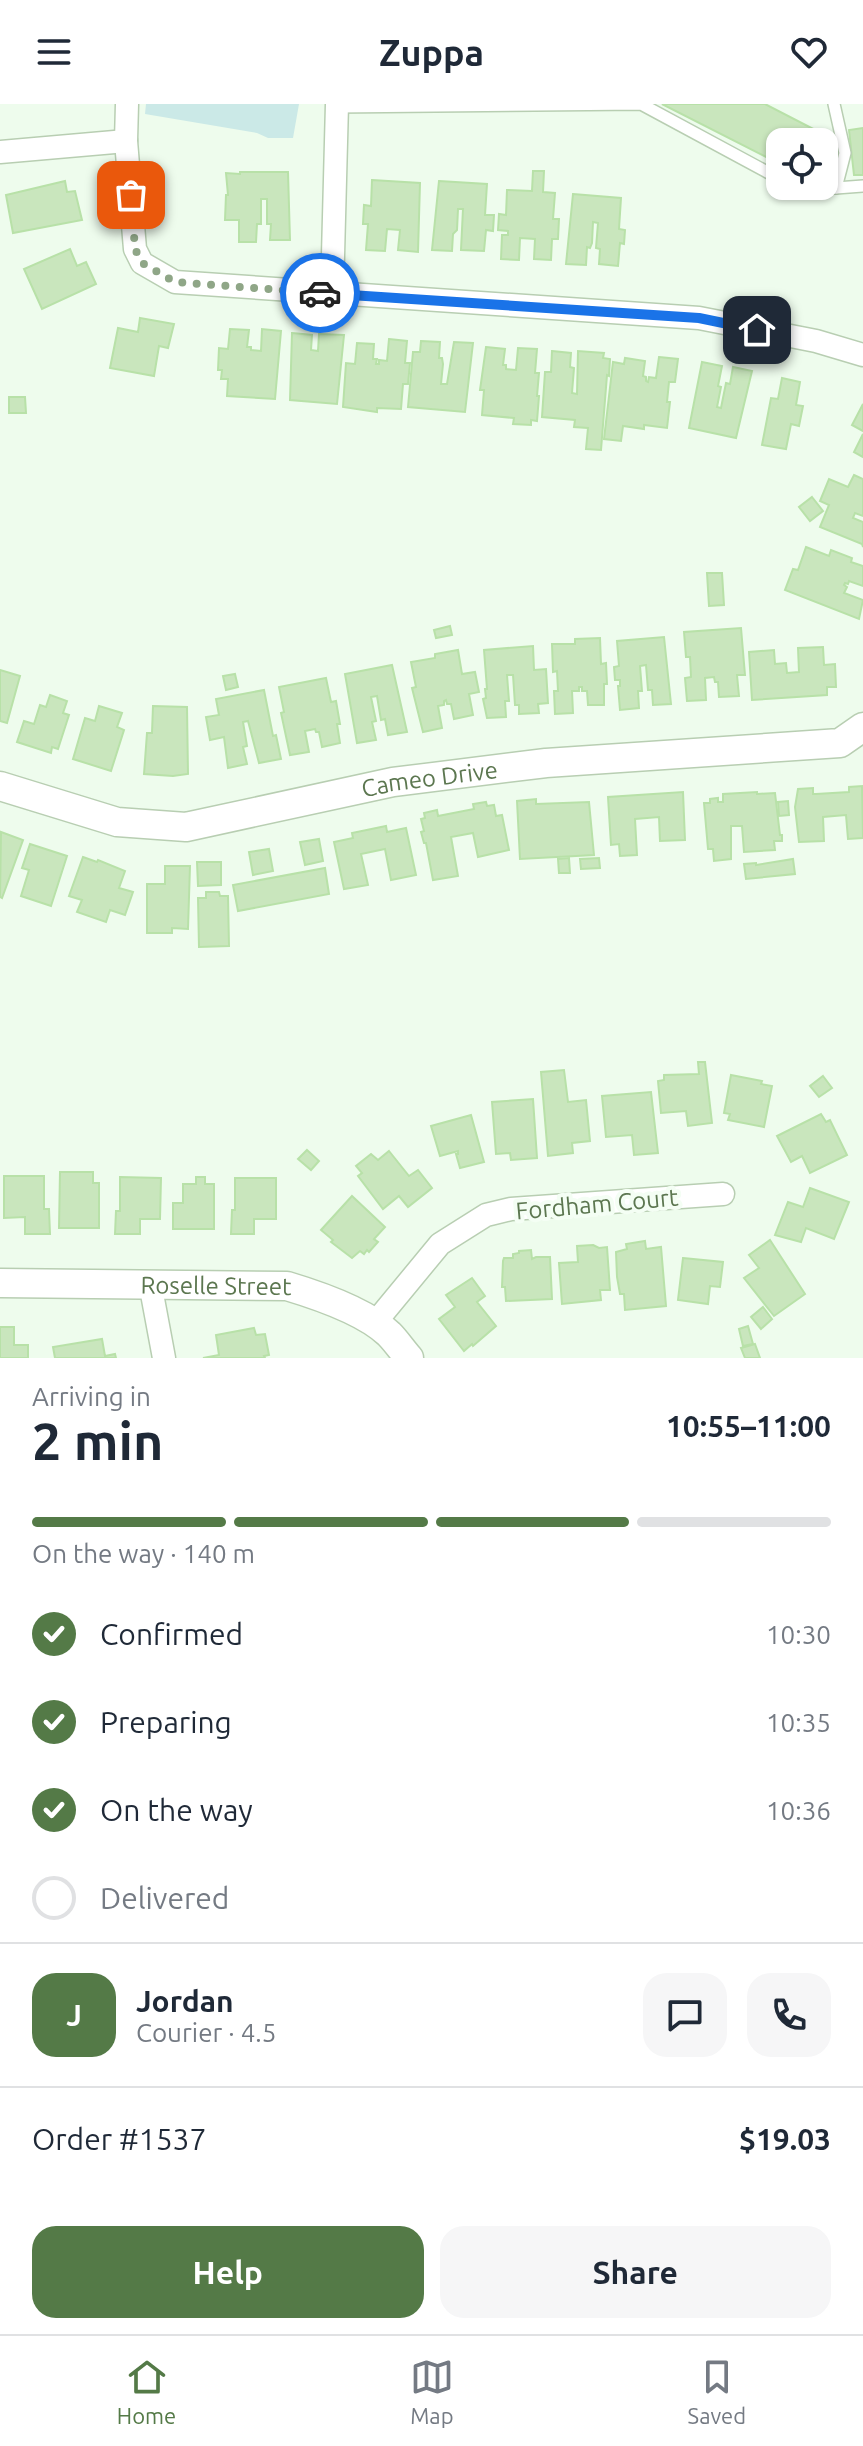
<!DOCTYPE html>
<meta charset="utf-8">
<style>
:root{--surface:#fff;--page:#f6f6f7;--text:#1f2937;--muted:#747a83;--line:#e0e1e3;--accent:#547a47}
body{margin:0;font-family:Ubuntu,sans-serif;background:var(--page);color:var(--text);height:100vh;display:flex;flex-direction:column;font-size:30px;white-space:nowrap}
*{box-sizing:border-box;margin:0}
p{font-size:26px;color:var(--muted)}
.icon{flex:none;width:44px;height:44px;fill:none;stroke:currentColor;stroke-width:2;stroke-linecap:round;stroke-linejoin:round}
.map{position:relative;height:1254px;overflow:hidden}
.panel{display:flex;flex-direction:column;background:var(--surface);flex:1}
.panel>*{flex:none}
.fabs{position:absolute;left:766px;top:24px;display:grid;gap:16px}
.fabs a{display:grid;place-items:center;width:72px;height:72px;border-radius:16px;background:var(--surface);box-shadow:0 2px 6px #0004;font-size:40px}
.pin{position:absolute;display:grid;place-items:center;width:68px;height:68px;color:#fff;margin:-34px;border-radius:16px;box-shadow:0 4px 12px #0006}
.courier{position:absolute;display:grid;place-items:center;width:80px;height:80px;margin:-40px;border:6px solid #1a73e8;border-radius:50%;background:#fff;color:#222;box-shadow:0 2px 10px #0007}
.headline em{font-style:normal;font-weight:700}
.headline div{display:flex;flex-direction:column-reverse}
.headline{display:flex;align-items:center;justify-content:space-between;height:136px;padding:0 32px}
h1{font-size:52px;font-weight:700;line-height:60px}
.bar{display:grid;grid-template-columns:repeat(4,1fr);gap:12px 8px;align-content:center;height:96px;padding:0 32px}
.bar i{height:10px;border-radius:6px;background:var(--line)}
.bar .on{background:var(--accent)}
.bar p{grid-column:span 4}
.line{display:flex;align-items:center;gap:20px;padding:0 32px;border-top:2px solid var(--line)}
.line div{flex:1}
.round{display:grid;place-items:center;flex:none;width:84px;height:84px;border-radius:24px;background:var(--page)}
ol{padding:0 32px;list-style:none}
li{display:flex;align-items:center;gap:24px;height:88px}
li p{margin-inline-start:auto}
li .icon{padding:8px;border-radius:50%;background:var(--accent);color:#fff;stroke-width:4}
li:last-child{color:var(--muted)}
li i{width:44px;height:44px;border:4px solid var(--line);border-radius:50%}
.primary-button{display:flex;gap:16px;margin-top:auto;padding:16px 32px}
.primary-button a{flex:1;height:92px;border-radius:24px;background:var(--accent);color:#fff;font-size:32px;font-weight:700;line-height:92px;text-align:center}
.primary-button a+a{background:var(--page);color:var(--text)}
header{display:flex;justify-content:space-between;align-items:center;height:104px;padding:0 32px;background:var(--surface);font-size:36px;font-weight:700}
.tab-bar{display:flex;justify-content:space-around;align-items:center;height:112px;border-top:2px solid var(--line);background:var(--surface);font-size:22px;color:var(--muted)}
.tab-bar a{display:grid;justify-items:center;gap:4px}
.tab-bar .on{color:var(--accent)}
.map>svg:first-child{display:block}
.green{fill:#cbe9e7}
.building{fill:#c9e6bd;stroke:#b8e1a8;stroke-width:2}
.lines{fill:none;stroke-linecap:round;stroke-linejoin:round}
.service-casing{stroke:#b8ceb2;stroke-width:14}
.minor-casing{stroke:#b8ceb2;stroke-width:25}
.tertiary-casing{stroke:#b8ceb2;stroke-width:31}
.service{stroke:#fff;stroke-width:11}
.minor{stroke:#fff;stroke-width:22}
.tertiary{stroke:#fff;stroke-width:28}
.done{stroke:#8fa687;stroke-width:8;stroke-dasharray:0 14.4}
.route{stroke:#1a73e8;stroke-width:10}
.labels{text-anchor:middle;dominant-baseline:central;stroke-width:8;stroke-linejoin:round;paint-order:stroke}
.street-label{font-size:24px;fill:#5c7750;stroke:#f4fef4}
</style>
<header><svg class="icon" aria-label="menu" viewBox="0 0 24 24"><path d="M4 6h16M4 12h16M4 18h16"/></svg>Zuppa<svg class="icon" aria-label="heart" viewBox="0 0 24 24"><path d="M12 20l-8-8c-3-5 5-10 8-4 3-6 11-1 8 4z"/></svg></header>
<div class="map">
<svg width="863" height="1254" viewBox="0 0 863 1254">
<rect width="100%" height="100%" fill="#eefced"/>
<polygon class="green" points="146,0 299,0 293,34 268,34 257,29 145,10"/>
<g class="building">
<polygon points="662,0 765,0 827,32 824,39 780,38 780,60"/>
<polygon points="863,24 863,71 854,71 849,26"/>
<polygon points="533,67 544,67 543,88 555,89 553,115 559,115 558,135 552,135 551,156 534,155 535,135 520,134 519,156 501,155 502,131 508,131 508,127 498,126 499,110 506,111 507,86 532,87"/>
<polygon points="240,68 288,68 290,136 270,136 271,120 267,120 267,95 261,95 261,120 257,120 256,138 239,138 239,116 225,116 226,91 228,91 226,69 240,70"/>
<polygon points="372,76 420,79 418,148 398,146 400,126 387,125 385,147 366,146 368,120 363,120 364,101 371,102"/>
<polygon points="65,77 67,88 75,87 82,116 13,129 6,91"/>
<polygon points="439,77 487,80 485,111 494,111 493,127 486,126 484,147 461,146 463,105 458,105 457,126 453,130 452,147 432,146"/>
<polygon points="573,90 621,94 619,125 625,126 624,140 620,139 618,162 599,160 600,145 596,144 598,119 593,118 592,139 590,144 587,143 586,161 566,160"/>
<polygon points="70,145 77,162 86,158 96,180 42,205 24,165"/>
<polygon points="140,214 174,220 168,244 159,242 154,272 110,264 118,224 138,228"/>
<polygon points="230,225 249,226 247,243 251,243 251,246 261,247 262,225 281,227 275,295 227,292 228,275 221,275 222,266 218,266 219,244 228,245"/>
<polygon points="292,229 312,231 311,246 318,247 319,230 344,231 337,300 290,296"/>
<polygon points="389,235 407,237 405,259 410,259 408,280 403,280 401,305 377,304 377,308 343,303 346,259 355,260 357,239 374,240 373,255 377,255 376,260 379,260 379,256 387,257"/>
<polygon points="421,237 440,238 439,254 442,254 443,260 441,280 447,280 454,238 473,239 465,308 408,303 413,248 420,248"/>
<polygon points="486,243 505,245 503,261 506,261 506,265 516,266 518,244 537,245 535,269 539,269 537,292 539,292 537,317 531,316 531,321 513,320 514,314 482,311 484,286 480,286"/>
<polygon points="552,247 571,249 570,263 574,264 572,289 577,290 578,247 604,249 603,254 610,255 609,272 607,271 601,346 586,345 588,324 574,323 575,316 542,313 545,268 551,268"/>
<polygon points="659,253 678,255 675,278 669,278 667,298 670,298 667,324 644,321 644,325 623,322 621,337 604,335 613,258 624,260 625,254 645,257 643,272 646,273 646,277 648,278 649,273 656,274"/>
<polygon points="702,258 722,262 718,282 721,283 717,303 721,304 726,279 730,280 733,263 752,267 736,334 689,324"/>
<polygon points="782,274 800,278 796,301 803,302 799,322 791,320 786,345 762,341 771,294 778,295"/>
<polygon points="9,293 25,293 26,309 9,309"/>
<polygon points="863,300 863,327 852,321"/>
<polygon points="863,330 863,353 854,348"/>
<polygon points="854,371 863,375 863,412 855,409 853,414 863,418 863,443 862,440 820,423 829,401 820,397 829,375 848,383"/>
<polygon points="812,393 823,407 810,417 799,403"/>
<polygon points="806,443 829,452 831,446 852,454 851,458 863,462 863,482 849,477 848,480 845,479 844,481 847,483 844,489 863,496 859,515 785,486 793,465 798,466"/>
<polygon points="707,469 722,469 724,501 709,502"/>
<polygon points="450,522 452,531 436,534 434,526"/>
<polygon points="741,524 745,571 737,571 739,592 719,593 718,578 715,578 714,573 705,574 706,596 687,597 685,574 691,573 690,553 686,553 684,528"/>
<polygon points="664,533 671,600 653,601 652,586 648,586 646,561 640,562 642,587 638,587 639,604 620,606 618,582 620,582 620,576 615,576 614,563 619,562 617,537"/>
<polygon points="600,534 601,560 606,559 607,580 604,580 604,601 588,601 587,587 582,587 582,583 579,583 579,587 572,587 573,609 555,610 554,587 558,587 557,567 553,568 552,540 575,540 575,535"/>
<polygon points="533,542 534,566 546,565 548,599 538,600 539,609 519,610 519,601 515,601 513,571 507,571 509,597 505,597 506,613 487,614 483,595 486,594 485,585 487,585 484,546"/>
<polygon points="823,543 824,561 835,560 836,583 827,583 827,591 752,596 749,548 774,546 775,560 786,559 787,569 799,568 798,544"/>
<polygon points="458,546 462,570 475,568 479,588 469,590 473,611 454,615 451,600 447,600 446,596 444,597 444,601 438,602 442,624 423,628 412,584 416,583 411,558 435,554 435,550"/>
<polygon points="392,561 407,628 388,631 385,615 381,616 377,592 371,593 376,617 372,618 376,636 357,639 345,570"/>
<polygon points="0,566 20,572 7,619 0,617"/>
<polygon points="235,570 238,583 226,586 223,572"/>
<polygon points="326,574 331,598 336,597 340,620 337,620 340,639 322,643 319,628 316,628 315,625 305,627 309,648 290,651 281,609 284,608 279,583"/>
<polygon points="264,586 273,632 276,631 281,655 259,659 248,617 243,618 247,642 243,643 247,660 228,664 224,633 210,636 206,613 219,611 216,595"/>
<polygon points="50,591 67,597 63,609 69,611 58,645 52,643 51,649 17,638 24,617 34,620 40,601 46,603"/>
<polygon points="99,602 122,609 117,623 124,626 111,667 73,655 85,614 95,617"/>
<polygon points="153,602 187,603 188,670 173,672 144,670 147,629 152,629"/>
<polygon points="862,682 863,734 848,735 846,711 823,713 824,737 799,738 795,703 798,685 813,684 813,690 816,690 849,688 849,683"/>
<polygon points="683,688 685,736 660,737 659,713 635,715 637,751 620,752 619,740 611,741 608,693"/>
<polygon points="757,688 757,690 775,689 780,731 782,731 782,737 774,737 775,746 744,748 742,722 731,722 731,755 714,757 713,745 708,745 704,699 710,699 710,695 718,694 718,698 723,698 723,690"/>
<polygon points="536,695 536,700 589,698 594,751 520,755 517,697"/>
<polygon points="788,697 789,711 779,712 778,698"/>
<polygon points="486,698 487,702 494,701 496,712 502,711 509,746 478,753 473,729 451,733 458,772 433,776 426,739 424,739 421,728 424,727 421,715 425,714 424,709 437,706 438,712 474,705 473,700"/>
<polygon points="386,722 387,728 406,724 416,771 391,776 385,745 361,750 368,781 344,785 334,738 353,734 352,729"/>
<polygon points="1,728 23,736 2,794 0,793"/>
<polygon points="319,735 323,757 305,761 300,738"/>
<polygon points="30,740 67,752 51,802 21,792 29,766 22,764"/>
<polygon points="269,745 273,767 253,771 249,748"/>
<polygon points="83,753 97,758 98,756 125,767 119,784 133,788 125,811 110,806 106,818 77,808 82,796 69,792"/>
<polygon points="569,754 570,769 559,769 558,755"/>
<polygon points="599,754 600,764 581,765 580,755"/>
<polygon points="793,755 795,770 746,775 744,760 756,759 756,761"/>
<polygon points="197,758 221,758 221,781 198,782"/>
<polygon points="165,762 190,762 188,825 172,824 172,829 147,829 147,780 165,780"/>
<polygon points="325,764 329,790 238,807 233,781"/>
<polygon points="206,788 219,788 220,792 228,792 229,842 199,843 198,794 206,794"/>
<polygon points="698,958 705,958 712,1019 688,1022 686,1007 661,1009 658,977 664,976 664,971 699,970"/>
<polygon points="564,966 568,998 586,996 590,1037 572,1039 573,1049 548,1052 541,968"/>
<polygon points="731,971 762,977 761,980 772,982 764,1023 728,1016 730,1010 724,1009"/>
<polygon points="823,972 832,984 819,993 810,982"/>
<polygon points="651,988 658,1049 634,1051 632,1031 606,1033 602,992"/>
<polygon points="533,995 537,1054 511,1056 510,1049 496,1050 492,998"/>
<polygon points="821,1010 826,1018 830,1016 847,1051 810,1069 802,1052 791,1058 777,1032"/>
<polygon points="471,1011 484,1058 460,1064 456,1050 458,1050 458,1047 440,1052 431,1022"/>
<polygon points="307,1046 319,1057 311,1066 298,1055"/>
<polygon points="389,1047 409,1072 418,1066 432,1084 408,1103 399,1092 383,1105 358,1072 362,1069 356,1062 371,1050 378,1056"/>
<polygon points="60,1068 93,1068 93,1079 99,1079 99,1124 59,1124"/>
<polygon points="4,1072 44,1072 44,1105 49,1105 50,1130 25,1130 25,1113 4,1114"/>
<polygon points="120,1073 161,1074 160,1115 140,1115 140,1130 115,1130 116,1107 120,1107"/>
<polygon points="196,1073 205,1073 205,1080 214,1080 214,1125 173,1125 173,1099 183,1099 183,1080 196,1080"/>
<polygon points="235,1074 276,1074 276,1115 254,1115 254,1130 231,1130 232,1106 235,1106"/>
<polygon points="810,1084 849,1098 834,1135 806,1124 801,1138 775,1131 788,1098 803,1103"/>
<polygon points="352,1092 385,1123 374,1135 378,1138 369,1148 367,1146 364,1150 360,1147 352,1154 331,1138 333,1136 321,1126"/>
<polygon points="770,1136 805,1190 774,1212 744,1174 759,1164 749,1151"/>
<polygon points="645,1137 646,1145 661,1143 666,1202 625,1206 624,1190 620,1190 617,1173 616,1148 627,1145 626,1140"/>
<polygon points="593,1141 599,1144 607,1143 610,1186 600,1186 601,1196 562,1200 559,1159 578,1158 577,1142"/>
<polygon points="531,1146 532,1155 536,1153 550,1153 552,1195 506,1197 505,1183 502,1183 503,1157 504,1154 513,1154 513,1150 519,1149 519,1147"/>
<polygon points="683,1154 723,1158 720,1183 710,1182 708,1200 678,1196"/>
<polygon points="472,1174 485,1192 477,1198 496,1222 473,1242 472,1240 464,1247 439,1215 455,1203 446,1191"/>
<polygon points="763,1203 772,1215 761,1225 751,1213"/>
<polygon points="748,1222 753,1240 743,1242 739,1225"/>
<polygon points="0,1223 14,1223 14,1241 28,1241 28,1254 0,1254"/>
<polygon points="254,1224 256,1231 265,1230 269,1251 264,1252 265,1254 203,1254 219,1251 216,1231"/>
<polygon points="102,1235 105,1252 115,1250 116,1254 55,1254 53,1243"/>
<polygon points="755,1240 760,1254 745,1254 741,1244"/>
</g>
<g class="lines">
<defs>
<g id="service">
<polyline points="834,0 845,49 836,84"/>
<polyline points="336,3 641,0 780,75"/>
<polyline points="818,82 836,84 863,82"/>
</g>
<g id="minor">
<polyline points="127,0 126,37 135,145 142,159 175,178 699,214 816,237 863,251"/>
<polyline points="0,48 126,37"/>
<polyline points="332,189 337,0"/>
<polyline points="150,1179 164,1254"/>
<polyline points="374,1220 440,1140 486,1111 511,1105 723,1090"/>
</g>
<g id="tertiary">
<path id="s1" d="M0,682L117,718L186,723L393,678L546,659L840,639L863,623"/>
<path id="s2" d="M0,1179L287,1182C317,1191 366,1208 389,1230C396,1237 402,1246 409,1254"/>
</g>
</defs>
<use href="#service" class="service-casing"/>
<use href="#minor" class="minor-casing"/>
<use href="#tertiary" class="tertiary-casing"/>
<use href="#service" class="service"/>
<use href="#minor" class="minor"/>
<use href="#tertiary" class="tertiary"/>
</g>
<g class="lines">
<polyline class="done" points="131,91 135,145 142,159 175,178 320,189"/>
<polyline class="route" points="320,189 699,214 757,226"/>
</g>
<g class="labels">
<g class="street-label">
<text stroke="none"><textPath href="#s1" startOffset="440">Cameo Drive</textPath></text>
<text transform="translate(597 1100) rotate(-5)">Fordham Court</text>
<text stroke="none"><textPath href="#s2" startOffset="216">Roselle Street</textPath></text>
</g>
</g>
</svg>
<div class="fabs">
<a><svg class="icon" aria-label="locate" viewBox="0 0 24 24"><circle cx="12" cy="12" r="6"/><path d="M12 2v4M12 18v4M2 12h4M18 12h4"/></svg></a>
</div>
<div class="pin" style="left:131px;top:91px;background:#ea580c"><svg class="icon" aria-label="bag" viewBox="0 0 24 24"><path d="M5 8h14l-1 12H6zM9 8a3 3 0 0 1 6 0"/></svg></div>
<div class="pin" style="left:757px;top:226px;background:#1f2937"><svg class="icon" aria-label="home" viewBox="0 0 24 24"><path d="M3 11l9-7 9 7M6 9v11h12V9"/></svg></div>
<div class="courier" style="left:320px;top:189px"><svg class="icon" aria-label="car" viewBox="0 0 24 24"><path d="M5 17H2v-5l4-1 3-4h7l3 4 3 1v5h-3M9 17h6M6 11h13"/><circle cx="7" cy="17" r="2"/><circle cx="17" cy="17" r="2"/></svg></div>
</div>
<section class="panel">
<div class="headline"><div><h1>2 min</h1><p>Arriving in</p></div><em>10:55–11:00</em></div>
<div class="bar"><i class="on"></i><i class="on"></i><i class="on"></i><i></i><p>On the way · 140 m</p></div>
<ol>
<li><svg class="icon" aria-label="check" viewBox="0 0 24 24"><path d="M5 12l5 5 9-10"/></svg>Confirmed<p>10:30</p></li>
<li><svg class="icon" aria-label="check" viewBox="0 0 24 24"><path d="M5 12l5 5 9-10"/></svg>Preparing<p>10:35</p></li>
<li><svg class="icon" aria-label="check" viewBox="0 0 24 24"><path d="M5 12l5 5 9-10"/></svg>On the way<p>10:36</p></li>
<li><i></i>Delivered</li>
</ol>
<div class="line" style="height:144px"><b class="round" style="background:var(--accent);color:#fff">J</b><div><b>Jordan</b><p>Courier · 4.5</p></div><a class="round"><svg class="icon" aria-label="chat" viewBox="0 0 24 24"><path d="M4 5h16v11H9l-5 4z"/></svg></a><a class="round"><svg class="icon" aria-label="phone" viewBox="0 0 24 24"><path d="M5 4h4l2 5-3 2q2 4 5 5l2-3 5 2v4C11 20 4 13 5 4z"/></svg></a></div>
<div class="line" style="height:104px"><div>Order #1537</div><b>$19.03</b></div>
<div class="primary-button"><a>Help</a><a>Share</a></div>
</section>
<nav class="tab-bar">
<a class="on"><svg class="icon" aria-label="home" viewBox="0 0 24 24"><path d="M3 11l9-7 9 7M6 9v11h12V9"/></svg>Home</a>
<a><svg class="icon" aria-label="map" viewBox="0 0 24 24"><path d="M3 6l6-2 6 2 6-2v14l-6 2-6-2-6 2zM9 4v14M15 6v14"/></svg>Map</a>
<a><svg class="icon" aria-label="saved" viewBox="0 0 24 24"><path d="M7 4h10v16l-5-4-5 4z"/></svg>Saved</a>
</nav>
